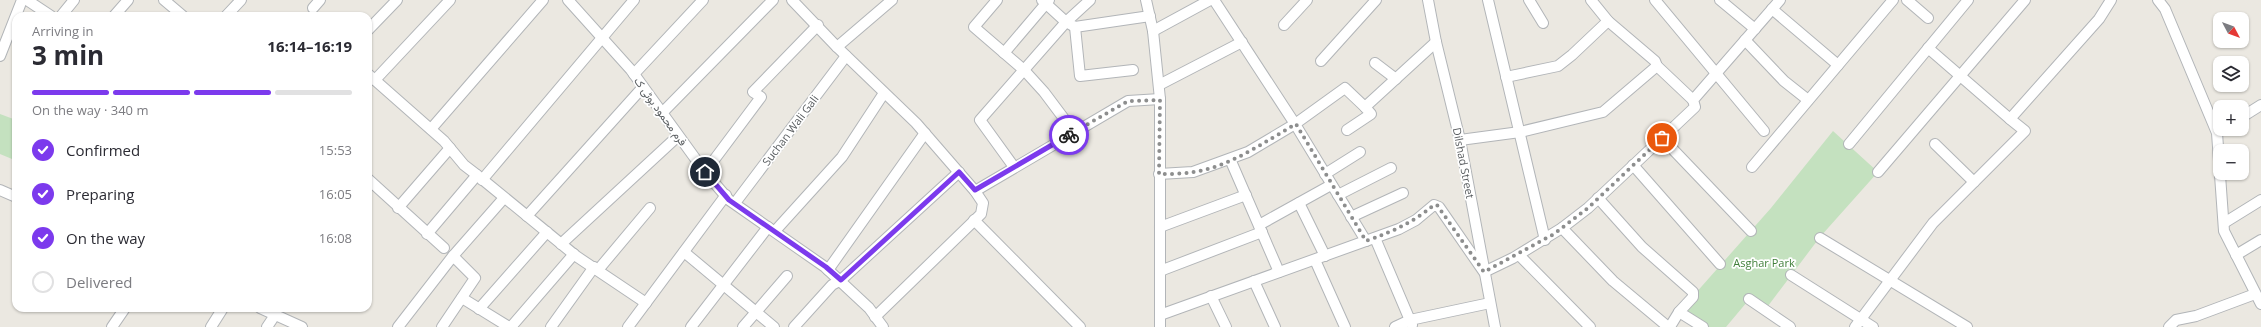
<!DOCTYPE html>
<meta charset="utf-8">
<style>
:root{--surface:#fff;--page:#f2f2f3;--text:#2b2b33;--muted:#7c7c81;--line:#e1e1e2;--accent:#7c3aed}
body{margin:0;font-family:"Open Sans",Vazirmatn,sans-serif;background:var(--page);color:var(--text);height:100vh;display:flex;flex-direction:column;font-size:15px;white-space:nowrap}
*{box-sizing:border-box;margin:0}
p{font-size:13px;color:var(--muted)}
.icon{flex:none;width:22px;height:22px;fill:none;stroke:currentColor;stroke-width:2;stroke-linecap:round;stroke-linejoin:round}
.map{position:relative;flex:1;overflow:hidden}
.sheet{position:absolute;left:12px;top:12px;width:360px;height:300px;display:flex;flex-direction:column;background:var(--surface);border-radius:12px;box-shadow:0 1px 3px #0004}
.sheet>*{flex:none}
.needle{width:26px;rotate:131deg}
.fabs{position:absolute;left:2213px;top:12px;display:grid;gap:8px}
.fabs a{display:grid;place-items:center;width:36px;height:36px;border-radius:8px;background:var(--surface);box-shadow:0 1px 3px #0004;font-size:20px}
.pin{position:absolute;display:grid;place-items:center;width:34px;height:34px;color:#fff;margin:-17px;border:2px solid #fff;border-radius:50%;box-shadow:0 1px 4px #0007}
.courier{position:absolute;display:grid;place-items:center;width:40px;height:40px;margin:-20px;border:3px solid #7c3aed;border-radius:50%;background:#fff;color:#222;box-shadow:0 1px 5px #0007}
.headline em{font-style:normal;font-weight:700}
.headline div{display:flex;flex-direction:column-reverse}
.headline{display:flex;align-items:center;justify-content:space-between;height:68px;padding:0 20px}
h1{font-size:26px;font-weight:700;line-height:30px}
.bar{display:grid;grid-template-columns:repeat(4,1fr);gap:6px 4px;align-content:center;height:48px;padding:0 20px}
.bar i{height:5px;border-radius:3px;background:var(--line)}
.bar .on{background:var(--accent)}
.bar p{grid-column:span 4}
ol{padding:0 20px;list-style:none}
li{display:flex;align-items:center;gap:12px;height:44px}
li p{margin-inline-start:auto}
li .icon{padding:4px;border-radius:50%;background:var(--accent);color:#fff;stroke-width:4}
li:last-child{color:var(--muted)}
li i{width:22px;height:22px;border:2px solid var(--line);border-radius:50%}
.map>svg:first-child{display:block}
.green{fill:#c4e1bf}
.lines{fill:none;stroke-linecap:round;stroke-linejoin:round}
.minor-casing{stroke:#b2b5b8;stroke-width:12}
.minor{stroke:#fff;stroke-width:10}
.done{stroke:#8d8e8e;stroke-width:4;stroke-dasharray:0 7.2}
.route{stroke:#7c3aed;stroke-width:5}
.labels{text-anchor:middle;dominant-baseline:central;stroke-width:3.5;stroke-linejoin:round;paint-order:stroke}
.street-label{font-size:11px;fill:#5a5e61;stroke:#fff}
.park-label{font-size:11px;fill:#407f3a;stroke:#fff}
</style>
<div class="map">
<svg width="2261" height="327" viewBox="0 0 2261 327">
<rect width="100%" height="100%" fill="#ebe8e1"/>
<g class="green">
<polygon points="0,114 16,120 16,149 12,159 0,154"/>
<polygon points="1833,131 1878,172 1820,237 1768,306 1752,296 1726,327 1703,327 1679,312 1771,208"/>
</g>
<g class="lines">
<defs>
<g id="minor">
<polyline points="27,0 51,16"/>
<polyline points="164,0 183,16"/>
<polyline points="568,0 631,70 705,172 729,200 825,267 869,308 883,327"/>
<polyline points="792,0 837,47 916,123 975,191 983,203 981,214 875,317"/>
<polyline points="997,0 974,27 1024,70 1044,92 1074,132"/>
<polyline points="1042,0 1066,22 1075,27 1150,16"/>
<polyline points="1146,0 1153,31 1160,99 1160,327"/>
<polyline points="1214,0 1295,124 1366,241"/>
<polyline points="1428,0 1436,42 1460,140 1495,327"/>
<polyline points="1488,0 1545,240"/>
<polyline points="1529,0 1543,23"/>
<polyline points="1591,0 1608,21 1655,61 1657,66 1693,100"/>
<polyline points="1655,0 1764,131"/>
<polyline points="1720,0 1755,29"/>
<polyline points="1907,0 1928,18"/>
<polyline points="2158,0 2165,9 2217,133 2224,231 2261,304"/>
<polyline points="313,8 320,0"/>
<polyline points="1772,9 1838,65"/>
<polyline points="61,16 74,0"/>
<polyline points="114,16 128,0"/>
<polyline points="226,16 241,0"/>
<polyline points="1284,25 1307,0"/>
<polyline points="1075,27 1080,76 1133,70"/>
<polyline points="368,30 397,0"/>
<polyline points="1153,31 1210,0"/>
<polyline points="1745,40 1784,81 1808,100"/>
<polyline points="837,47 892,0"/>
<polyline points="1928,48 2010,119"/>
<polyline points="1004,53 1049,0"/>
<polyline points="0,56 22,0"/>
<polyline points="1321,61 1376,0"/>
<polyline points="1375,63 1396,79"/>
<polyline points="368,74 444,141 464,165 477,175 576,256 646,303"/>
<polyline points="634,74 703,0"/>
<polyline points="1506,77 1558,66 1572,55 1608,21"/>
<polyline points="375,80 450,0"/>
<polyline points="1159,85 1242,42"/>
<polyline points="662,113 773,0"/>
<polyline points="2242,117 2261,105"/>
<polyline points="431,129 543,0"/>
<polyline points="1347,130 1371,114 1365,107"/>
<polyline points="1662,138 1751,231"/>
<polyline points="1460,140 1520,132 1603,112 1657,66"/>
<polyline points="1849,144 1968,0"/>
<polyline points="1935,144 1974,182"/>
<polyline points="1230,159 1279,272"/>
<polyline points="1633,165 1720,264"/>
<polyline points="1014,167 980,120 1066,22 1090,0"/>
<polyline points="1752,167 1893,0"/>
<polyline points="705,172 761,97 753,92 818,25"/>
<polyline points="1878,172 2025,0"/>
<polyline points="1159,174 1193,172 1248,152 1295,124 1345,88 1365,107 1436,42"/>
<polyline points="1325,174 1360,152"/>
<polyline points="368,179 444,248"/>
<polyline points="482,180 634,0"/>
<polyline points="0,190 16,197"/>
<polyline points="975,191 1128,101 1160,99"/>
<polyline points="1338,195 1391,168"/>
<polyline points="1598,198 1642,247 1693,292 1693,297 1679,312 1703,327"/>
<polyline points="735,203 846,56"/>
<polyline points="1299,203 1325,256"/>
<polyline points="398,208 450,148"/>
<polyline points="527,216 643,87"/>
<polyline points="1351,217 1403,193"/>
<polyline points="974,220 1080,327"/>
<polyline points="2224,223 2261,200"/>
<polyline points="1259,225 1331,185"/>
<polyline points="1160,227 1246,195"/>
<polyline points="1562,228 1613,281 1667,326 1671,325 1679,312"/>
<polyline points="775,231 842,157 884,93"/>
<polyline points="427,234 477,175"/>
<polyline points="1375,238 1412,325"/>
<polyline points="1820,238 1967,327"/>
<polyline points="561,244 678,136"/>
<polyline points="684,252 774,327"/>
<polyline points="1519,255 1590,327"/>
<polyline points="2236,255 2261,240"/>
<polyline points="453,256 504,198"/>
<polyline points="1315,260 1345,327"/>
<polyline points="598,270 650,208"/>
<polyline points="828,270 925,133"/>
<polyline points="1160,271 1262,232"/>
<polyline points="1791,275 1873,327"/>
<polyline points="1254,281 1275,327"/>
<polyline points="1211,296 1226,327"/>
<polyline points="462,298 509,327"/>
<polyline points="1749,299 1790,327"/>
<polyline points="260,308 302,327"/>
<polyline points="479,309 547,232"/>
<polyline points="1160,315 1399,229 1416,220 1434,205 1439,207 1484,272 1513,258 1562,228 1588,208 1695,107 1693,100 1780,0"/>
<polyline points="112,327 125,308"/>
<polyline points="211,327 223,308"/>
<polyline points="267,327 275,315"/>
<polyline points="398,327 453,256 475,278 442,327"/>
<polyline points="511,327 574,254"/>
<polyline points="551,327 594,267"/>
<polyline points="628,327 726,195"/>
<polyline points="691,327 768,227"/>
<polyline points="743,327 787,276"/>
<polyline points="794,327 832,285 841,280 959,172"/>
<polyline points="1395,327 1410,320 1490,303"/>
<polyline points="1855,327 1933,223 2025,131 2010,119 2099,19 2111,0"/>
<polyline points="2169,327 2176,320 2196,316 2255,294"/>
</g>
</defs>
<use href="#minor" class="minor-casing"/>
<use href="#minor" class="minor"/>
</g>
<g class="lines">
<path class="done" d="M1069,135L1128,101L1160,100L1159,174C1170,174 1182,174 1193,172C1230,167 1264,142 1296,124L1366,241C1393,231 1411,224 1434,205H1437L1484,272L1554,234L1588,208L1662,138"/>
<polyline class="route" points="705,172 729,200 826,267 841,280 959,172 975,190 1069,135"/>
</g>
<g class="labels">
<g class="street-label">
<text transform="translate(661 111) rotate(54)">فرم محمود بوٹی ک</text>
<text transform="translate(790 130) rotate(-53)">Suchan Wali Gali</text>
<text transform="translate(1464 163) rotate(79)">Dilshad Street</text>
</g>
<g class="park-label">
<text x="1764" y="262">Asghar Park</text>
</g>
</g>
</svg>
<div class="fabs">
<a><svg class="needle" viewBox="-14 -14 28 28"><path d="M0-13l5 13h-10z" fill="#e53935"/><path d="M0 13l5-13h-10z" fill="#7c7c81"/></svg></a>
<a><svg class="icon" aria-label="layers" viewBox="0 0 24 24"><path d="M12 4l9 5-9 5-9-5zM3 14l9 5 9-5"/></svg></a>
<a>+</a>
<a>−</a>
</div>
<div class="pin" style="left:1662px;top:138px;background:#ea580c"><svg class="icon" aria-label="bag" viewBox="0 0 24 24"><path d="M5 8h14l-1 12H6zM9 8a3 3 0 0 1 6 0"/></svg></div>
<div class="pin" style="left:705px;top:172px;background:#1f2937"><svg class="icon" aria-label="home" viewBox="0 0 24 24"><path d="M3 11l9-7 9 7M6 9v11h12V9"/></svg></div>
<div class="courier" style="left:1069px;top:135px"><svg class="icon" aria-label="bike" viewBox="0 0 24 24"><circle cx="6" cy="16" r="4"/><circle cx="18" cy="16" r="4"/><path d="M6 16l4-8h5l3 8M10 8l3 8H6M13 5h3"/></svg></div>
<section class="sheet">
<div class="headline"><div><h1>3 min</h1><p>Arriving in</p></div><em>16:14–16:19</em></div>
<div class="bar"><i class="on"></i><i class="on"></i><i class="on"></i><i></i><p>On the way · 340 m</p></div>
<ol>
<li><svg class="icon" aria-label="check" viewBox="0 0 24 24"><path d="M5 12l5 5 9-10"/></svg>Confirmed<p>15:53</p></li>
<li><svg class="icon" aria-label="check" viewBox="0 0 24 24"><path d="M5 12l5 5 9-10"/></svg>Preparing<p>16:05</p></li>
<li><svg class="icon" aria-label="check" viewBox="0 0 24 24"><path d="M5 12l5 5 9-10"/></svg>On the way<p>16:08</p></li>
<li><i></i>Delivered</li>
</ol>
</section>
</div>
